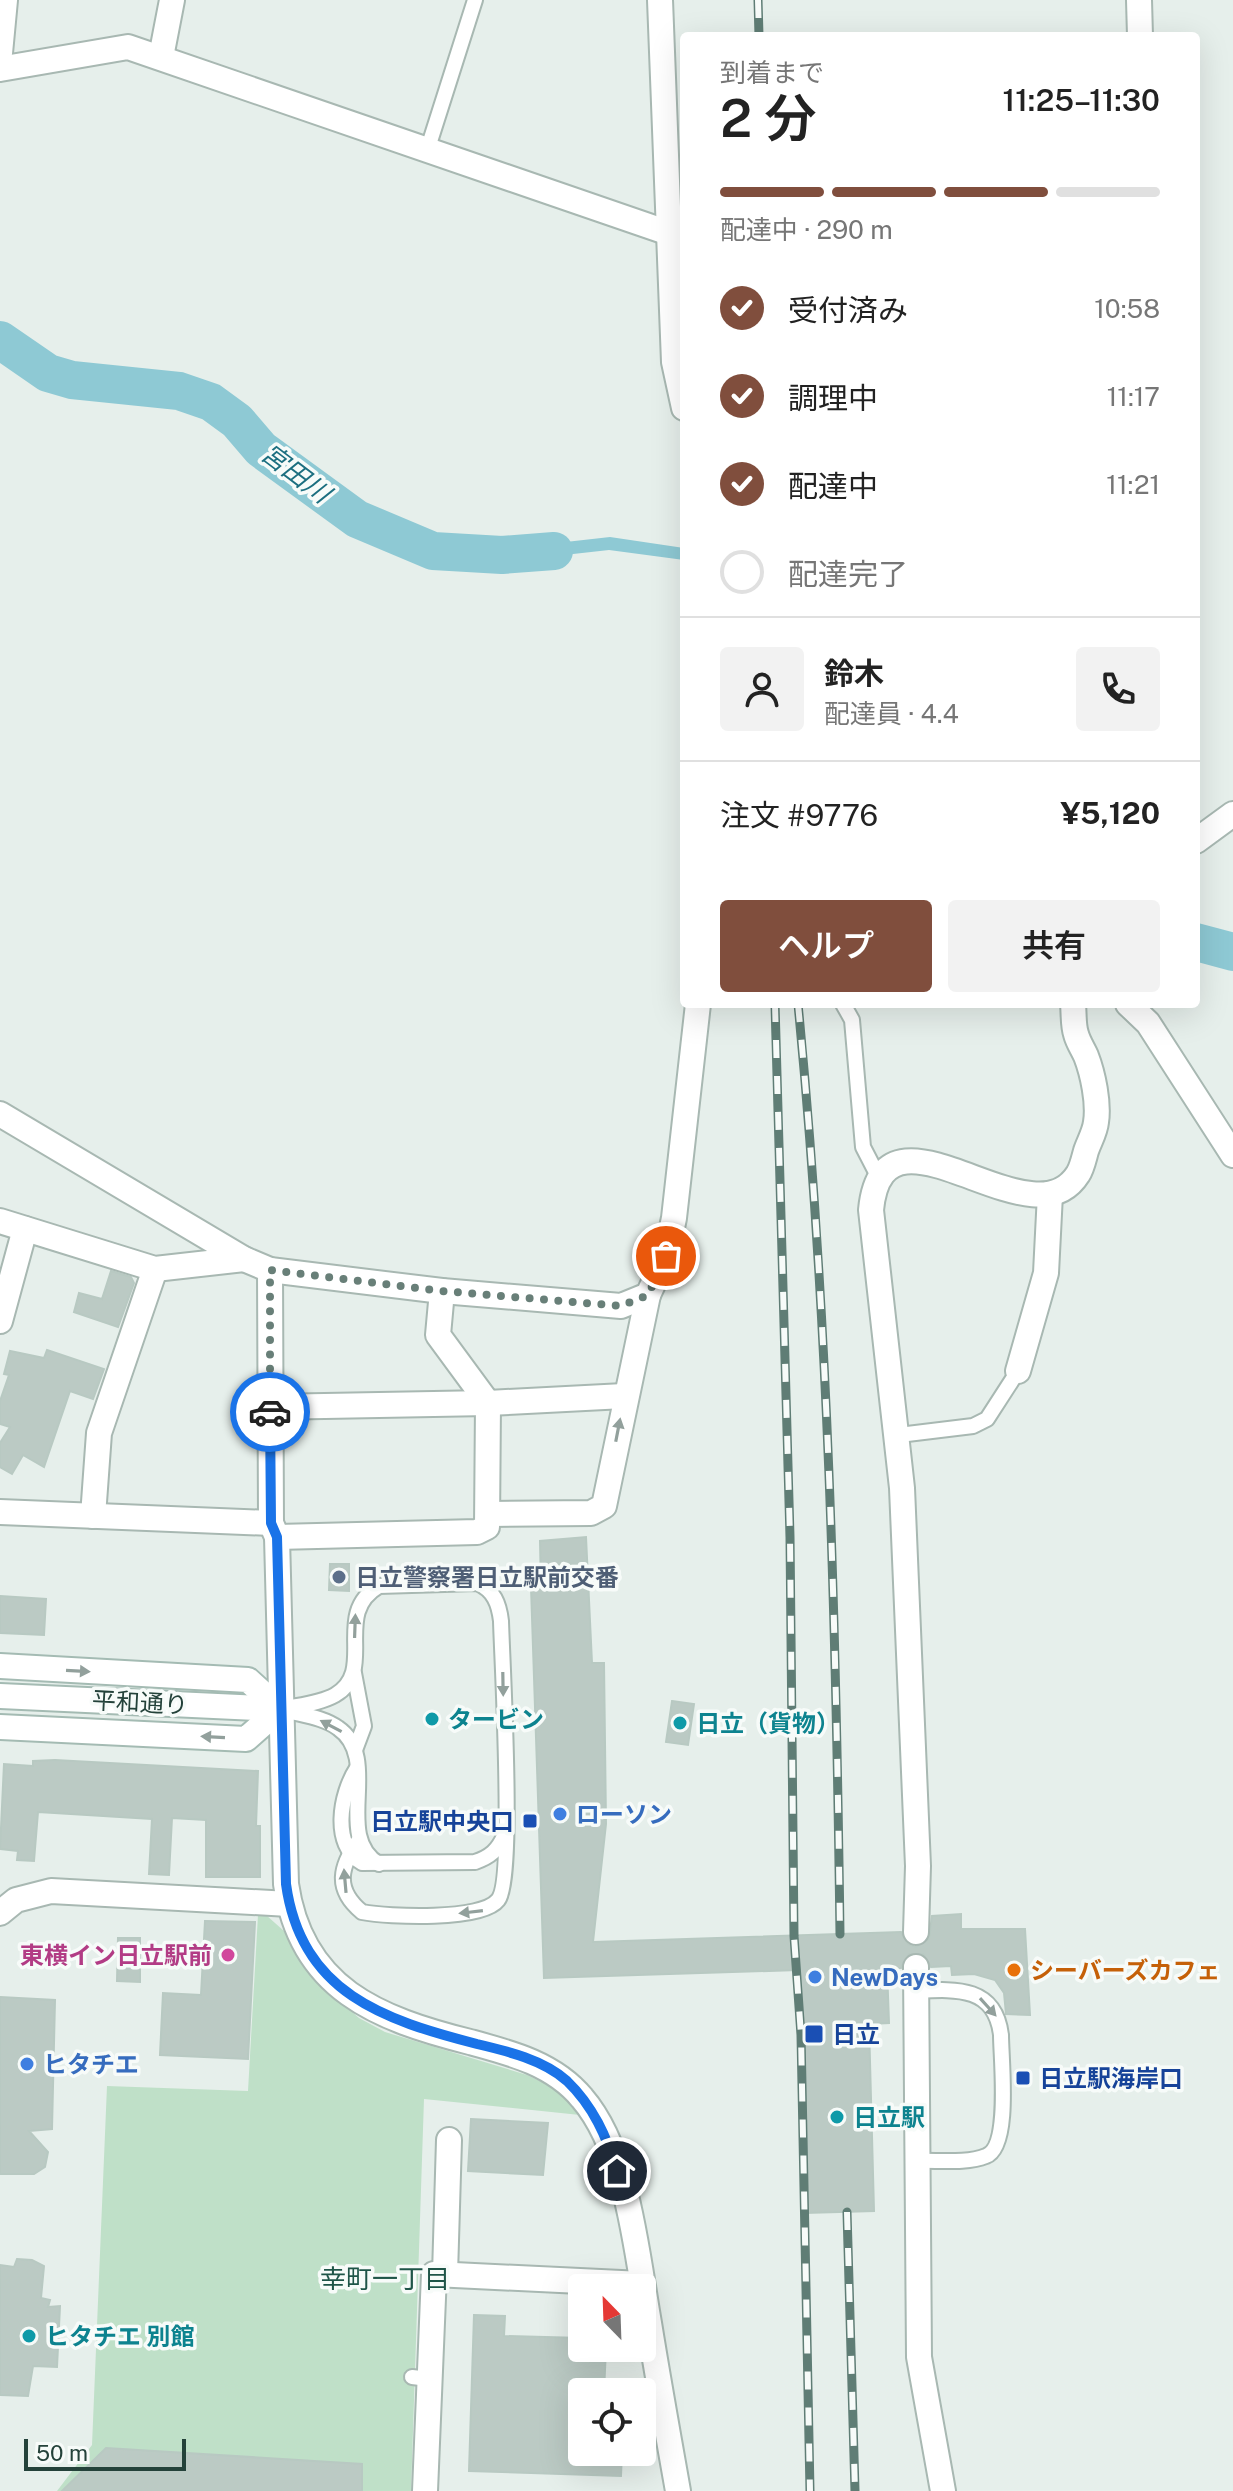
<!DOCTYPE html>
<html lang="ja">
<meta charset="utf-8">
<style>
:root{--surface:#fff;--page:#f2f2f2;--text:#222;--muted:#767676;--line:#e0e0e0;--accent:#804e3d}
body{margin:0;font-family:"Public Sans","Noto Sans JP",sans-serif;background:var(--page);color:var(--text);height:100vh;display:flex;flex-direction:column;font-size:30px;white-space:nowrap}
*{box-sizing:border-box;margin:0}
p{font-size:26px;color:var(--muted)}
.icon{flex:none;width:44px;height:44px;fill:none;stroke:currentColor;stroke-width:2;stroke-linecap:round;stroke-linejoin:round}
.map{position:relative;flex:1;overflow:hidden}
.panel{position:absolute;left:680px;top:32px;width:520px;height:976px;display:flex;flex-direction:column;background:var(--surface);border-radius:8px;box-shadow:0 8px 32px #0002}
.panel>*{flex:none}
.needle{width:52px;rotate:337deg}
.tools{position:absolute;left:568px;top:2274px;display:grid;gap:16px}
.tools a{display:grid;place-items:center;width:88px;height:88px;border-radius:8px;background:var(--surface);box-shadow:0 8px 32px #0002;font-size:40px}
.scale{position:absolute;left:24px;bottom:20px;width:162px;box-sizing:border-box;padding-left:8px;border:4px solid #24423a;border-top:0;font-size:22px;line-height:28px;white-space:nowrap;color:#24423a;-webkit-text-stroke:6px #f7fbf9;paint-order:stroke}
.pin{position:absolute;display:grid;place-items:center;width:68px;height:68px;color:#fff;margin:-34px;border:4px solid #fff;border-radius:50%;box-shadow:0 2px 8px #0007}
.courier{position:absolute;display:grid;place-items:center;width:80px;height:80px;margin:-40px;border:6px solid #1a73e8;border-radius:50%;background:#fff;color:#222;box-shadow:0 2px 10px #0007}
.headline em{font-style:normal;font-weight:600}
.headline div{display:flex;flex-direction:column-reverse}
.headline{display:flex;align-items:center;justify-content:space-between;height:136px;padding:0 40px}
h1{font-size:52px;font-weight:600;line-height:60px}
.bar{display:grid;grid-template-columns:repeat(4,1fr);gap:12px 8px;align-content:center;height:96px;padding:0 40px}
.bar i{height:10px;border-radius:6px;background:var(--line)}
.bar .current{background:var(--accent)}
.bar p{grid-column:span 4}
.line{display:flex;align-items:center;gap:20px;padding:0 40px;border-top:2px solid var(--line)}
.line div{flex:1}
.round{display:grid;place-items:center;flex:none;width:84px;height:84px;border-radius:8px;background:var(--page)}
ol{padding:0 40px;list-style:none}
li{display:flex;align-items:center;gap:24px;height:88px}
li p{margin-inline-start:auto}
li .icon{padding:8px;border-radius:50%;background:var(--accent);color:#fff;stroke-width:4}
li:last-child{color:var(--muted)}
li i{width:44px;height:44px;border:4px solid var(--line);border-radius:50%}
.primary-button{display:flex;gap:16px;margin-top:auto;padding:16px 40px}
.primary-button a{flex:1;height:92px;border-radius:8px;background:var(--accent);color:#fff;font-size:32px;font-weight:600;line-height:92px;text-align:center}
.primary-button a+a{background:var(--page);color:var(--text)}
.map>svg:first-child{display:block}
.green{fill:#bfe0c8}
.water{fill:#8ec9d4}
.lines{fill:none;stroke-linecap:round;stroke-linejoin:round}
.river{stroke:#8ec9d4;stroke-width:38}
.building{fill:#bbcac4;stroke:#b8c9c2;stroke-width:2}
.service-casing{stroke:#a8b8b2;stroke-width:18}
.minor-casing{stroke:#a8b8b2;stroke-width:28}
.tertiary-casing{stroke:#a8b8b2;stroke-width:28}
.secondary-casing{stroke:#a4bbb3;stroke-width:28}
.service{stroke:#fff;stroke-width:14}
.minor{stroke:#fff;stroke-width:24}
.tertiary{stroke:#fff;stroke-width:24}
.secondary{stroke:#fff;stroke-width:24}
.rail-casing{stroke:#5f7d75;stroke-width:9}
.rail{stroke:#f7fbf9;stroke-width:6;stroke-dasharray:18;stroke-linecap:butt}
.oneway{fill:#92a09c}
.done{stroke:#687f78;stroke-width:8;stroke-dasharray:0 14.4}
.route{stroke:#1a73e8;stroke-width:10}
.service-dot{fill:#5c6f8a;stroke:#f7fbf9;stroke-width:3}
.culture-dot{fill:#0f9aa8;stroke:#f7fbf9;stroke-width:3}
.shop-dot{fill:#3f7fe0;stroke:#f7fbf9;stroke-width:3}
.transit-dot{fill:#1a4fb4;stroke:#f7fbf9;stroke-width:3}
.hotel-dot{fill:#d1479c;stroke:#f7fbf9;stroke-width:3}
.food-dot{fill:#e8710a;stroke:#f7fbf9;stroke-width:3}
.labels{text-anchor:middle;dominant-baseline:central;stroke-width:7;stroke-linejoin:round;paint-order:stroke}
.service-label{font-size:24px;font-weight:bold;fill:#4e5e75;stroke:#f7fbf9;text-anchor:start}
.street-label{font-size:24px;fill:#24423a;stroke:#f7fbf9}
.culture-label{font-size:24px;font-weight:bold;fill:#0d838f;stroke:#f7fbf9;text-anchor:start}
.shop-label{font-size:24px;font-weight:bold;fill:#366cbe;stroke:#f7fbf9;text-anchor:start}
.transit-label{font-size:24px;font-weight:bold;fill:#164399;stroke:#f7fbf9;text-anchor:start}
.hotel-label{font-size:24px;font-weight:bold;fill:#b23c85;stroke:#f7fbf9;text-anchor:end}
.food-label{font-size:24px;font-weight:bold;fill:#c56008;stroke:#f7fbf9;text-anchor:start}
.water-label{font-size:26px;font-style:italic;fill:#1c6f80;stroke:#f7fbf9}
.neighbourhood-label{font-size:26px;fill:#1f5548;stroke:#f7fbf9}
</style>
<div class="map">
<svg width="1233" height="2491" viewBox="0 0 1233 2491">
<rect width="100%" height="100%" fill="#e6efeb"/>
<polygon class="green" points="258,1915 266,1915 284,1931 310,1975 359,2018 385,2032 527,2075 561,2091 580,2115 424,2099 411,2491 57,2491 92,2445 107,2086 248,2091"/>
<polygon class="water" points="610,537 684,548 684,560 609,550 502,562 503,549"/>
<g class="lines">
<g class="river">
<polyline points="0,340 48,373 72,380 179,391 211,402 237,421 261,449 357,519 433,551 502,555 554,551"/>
<polyline points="1196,942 1233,952"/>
</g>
</g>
<g class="building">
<polygon points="111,1271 131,1277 134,1283 118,1327 74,1312 79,1293 102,1299"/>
<polygon points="47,1350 104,1369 93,1399 70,1391 44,1467 23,1455 12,1474 0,1467 0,1443 10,1427 0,1424 0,1401 9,1375 4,1374 10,1351 44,1358"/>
<polygon points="586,1537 592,1663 604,1663 606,1824 593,1942 901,1932 908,1944 916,1947 929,1939 932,1916 961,1914 961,1929 1025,1929 1030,2015 1006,2014 1004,1993 995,1980 974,1974 952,1975 951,1966 931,1967 923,1954 909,1954 901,1968 887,1968 889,2023 869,2024 874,2211 805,2213 798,1970 544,1978 531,1587 541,1588 540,1541"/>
<polygon points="330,1564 349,1564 349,1591 329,1590"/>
<polygon points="0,1596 46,1599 44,1635 0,1633"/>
<polygon points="672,1701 694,1704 688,1745 666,1742"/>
<polygon points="55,1760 258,1771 256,1826 260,1826 260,1877 206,1877 206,1820 172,1818 169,1875 149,1874 152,1819 38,1812 34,1861 17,1860 18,1851 0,1849 4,1764 33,1766 33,1761"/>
<polygon points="205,1921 255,1922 248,2059 160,2055 163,1993 201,1995"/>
<polygon points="118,1938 140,1938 140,1982 117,1981"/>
<polygon points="0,1997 55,2000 52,2129 29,2131 48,2152 45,2167 34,2174 0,2174"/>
<polygon points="471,2119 548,2123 543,2175 468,2171"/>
<polygon points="17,2259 32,2260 44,2266 41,2298 50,2300 48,2307 60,2306 57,2367 33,2366 28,2396 0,2395 0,2265 14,2267"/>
<polygon points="474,2315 505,2316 504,2336 582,2338 582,2348 606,2348 604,2392 582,2392 582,2452 622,2452 621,2476 469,2471"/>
<polygon points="106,2448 362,2464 362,2491 62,2491"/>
</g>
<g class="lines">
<defs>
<g id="service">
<polyline points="427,151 475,0"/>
<polyline points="843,1004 852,1020 863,1147 879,1178"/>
<polyline points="899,1435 973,1426 987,1419 1018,1371"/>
<polyline points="354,1673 364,1726 355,1750"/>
<path d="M280,1709C298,1705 319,1704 335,1695C378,1670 331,1614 379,1586L477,1583C494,1590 499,1604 501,1621C502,1661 515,1880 498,1900C482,1921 389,1917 362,1912C334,1889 340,1866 359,1840"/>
<path d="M284,1710C301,1715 323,1717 338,1728C383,1759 332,1836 379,1864"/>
<path d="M357,1768C340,1794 331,1845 362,1863L475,1862C490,1857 498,1850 504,1836"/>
<path d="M916,1991C956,1989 995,1986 1001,2035C1001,2060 1011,2147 986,2156C966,2164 937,2160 916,2161"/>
<polyline points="412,2377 429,2379"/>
</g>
<g id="minor">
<polyline points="1139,0 1140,36"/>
<polyline points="161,57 172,0"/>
<polyline points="0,69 128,47 669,233"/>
<polyline points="1128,1004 1148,1023 1233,1155"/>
<polyline points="0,1221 155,1269 244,1259"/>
<polyline points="0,1321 25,1229"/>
<polyline points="1018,1371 1046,1273 1050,1194"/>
<polyline points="270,1407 488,1403 624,1396"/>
<polyline points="0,1512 271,1523"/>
<polyline points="489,1514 591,1513 604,1506 648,1295"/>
<polyline points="93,1516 99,1433 155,1269"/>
<polyline points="277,1537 477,1532 487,1527 488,1403 438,1335 442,1291"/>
<polyline points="445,2274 449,2140"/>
</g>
<g id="tertiary">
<polyline points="660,0 674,362 684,408"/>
<polyline points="0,53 5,0"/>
<polyline points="1196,841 1233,814"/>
<polyline points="0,1114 244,1259 270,1270 442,1291 621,1306 648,1295 666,1256 674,1218 698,1004"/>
<path d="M270,1270L271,1523L277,1537L286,1884C301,1989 378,2019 470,2042C511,2053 554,2064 582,2098C628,2151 637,2255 649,2323C658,2379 668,2435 678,2491"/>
<polyline points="0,1913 16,1900 51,1891 289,1904"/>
<path d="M916,1932L918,1866L902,1488L871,1210C883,1085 1031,1249 1078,1174C1082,1168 1084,1158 1086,1151C1089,1142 1095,1132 1096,1122C1099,1103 1093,1074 1086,1056C1083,1049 1078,1042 1076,1034C1073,1025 1074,1014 1073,1004"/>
<polyline points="916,1967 919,2357 943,2491"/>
<polyline points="425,2491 434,2274 642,2284"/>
</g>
<g id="secondary">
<polyline points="0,1666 248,1680 280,1709"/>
<polyline points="0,1696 280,1709"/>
<polyline points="0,1727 246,1739 280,1709"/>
</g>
</defs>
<use href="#service" class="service-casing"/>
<use href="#minor" class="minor-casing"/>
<use href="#tertiary" class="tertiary-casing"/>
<use href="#secondary" class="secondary-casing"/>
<use href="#service" class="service"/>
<use href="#minor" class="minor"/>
<use href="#tertiary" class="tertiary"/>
<use href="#secondary" class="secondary"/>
<defs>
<g id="rail">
<polyline points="758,0 759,36"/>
<polyline points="775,1004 790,1537 794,1936 801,2035 810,2491"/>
<path d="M798,1004C828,1313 836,1624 840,1934"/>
<polyline points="847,2212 855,2491"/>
</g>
</defs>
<use href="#rail" class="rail-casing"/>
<use href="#rail" class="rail"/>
</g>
<defs><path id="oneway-solid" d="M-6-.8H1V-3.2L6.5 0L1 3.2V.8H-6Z" transform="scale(2)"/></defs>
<g class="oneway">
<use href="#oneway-solid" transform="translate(618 1430) rotate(-79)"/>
<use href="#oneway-solid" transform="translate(355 1626) rotate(-88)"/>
<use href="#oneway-solid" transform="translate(78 1671) rotate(3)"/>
<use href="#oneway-solid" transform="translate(503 1684) rotate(89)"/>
<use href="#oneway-solid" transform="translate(331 1726) rotate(-152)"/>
<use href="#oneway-solid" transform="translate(213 1737) rotate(-177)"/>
<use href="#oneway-solid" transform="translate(345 1881) rotate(-95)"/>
<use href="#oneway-solid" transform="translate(471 1912) rotate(173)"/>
<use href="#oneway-solid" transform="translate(988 2007) rotate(48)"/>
</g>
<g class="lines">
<polyline class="done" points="270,1412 270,1270 442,1291 621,1306 648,1295 666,1256"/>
<path class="route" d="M270,1412L271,1523L277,1537L286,1884C301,1993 384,2020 477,2044C507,2051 544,2060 567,2081C593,2106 607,2137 617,2171"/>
</g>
<circle class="service-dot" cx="339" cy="1577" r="8"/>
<g class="culture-dot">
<circle cx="432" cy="1719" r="8"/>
<circle cx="680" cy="1723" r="8"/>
<circle cx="837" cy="2117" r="8"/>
<circle cx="29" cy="2336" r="8"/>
</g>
<g class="shop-dot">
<circle cx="560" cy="1814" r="8"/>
<circle cx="815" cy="1977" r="8"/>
<circle cx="27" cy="2064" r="8"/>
</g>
<g class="transit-dot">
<rect x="522" y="1813" width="16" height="16" rx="4"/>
<rect x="804" y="2024" width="20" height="20" rx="4"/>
<rect x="1015" y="2070" width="16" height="16" rx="4"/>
</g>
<circle class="hotel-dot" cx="228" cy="1955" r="8"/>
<circle class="food-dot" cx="1014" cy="1970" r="8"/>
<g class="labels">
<g class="service-label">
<text x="355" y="1577">日立警察署日立駅前交番</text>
</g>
<g class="street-label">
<text transform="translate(140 1702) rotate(3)">平和通り</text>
</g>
<g class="culture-label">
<text x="448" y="1719">タービン</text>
<text x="696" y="1723">日立（貨物）</text>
<text x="853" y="2117">日立駅</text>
<text x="45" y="2336">ヒタチエ 別館</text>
</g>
<g class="shop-label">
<text x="576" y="1814">ローソン</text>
<text x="831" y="1977">NewDays</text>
<text x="43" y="2064">ヒタチエ</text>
</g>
<g class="transit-label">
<text x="514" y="1821" text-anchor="end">日立駅中央口</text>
<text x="832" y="2034">日立</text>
<text x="1039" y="2078">日立駅海岸口</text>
</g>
<g class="hotel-label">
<text x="212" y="1955">東横イン日立駅前</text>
</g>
<g class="food-label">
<text x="1030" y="1970">シーバーズカフェ</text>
</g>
<g class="water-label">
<text transform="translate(296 473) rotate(37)">宮田川</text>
</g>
<g class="neighbourhood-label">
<text x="385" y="2278">幸町一丁目</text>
</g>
</g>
</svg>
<div class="tools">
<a><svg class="needle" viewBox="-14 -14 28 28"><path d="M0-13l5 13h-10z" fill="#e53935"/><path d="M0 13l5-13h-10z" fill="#767676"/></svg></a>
<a><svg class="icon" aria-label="locate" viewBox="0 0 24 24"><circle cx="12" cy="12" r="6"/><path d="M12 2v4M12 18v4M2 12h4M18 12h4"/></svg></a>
</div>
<div class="scale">50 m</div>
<div class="pin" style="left:666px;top:1256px;background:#ea580c"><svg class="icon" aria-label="bag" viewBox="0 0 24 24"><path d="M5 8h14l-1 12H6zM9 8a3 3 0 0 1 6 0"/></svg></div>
<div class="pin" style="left:617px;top:2171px;background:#1f2937"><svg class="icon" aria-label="home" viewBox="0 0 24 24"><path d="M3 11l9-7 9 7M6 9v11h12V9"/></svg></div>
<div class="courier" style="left:270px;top:1412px"><svg class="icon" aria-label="car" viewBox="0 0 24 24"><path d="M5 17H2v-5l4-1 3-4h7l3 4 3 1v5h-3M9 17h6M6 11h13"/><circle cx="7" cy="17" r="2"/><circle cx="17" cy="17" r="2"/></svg></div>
<section class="panel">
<div class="headline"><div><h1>2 分</h1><p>到着まで</p></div><em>11:25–11:30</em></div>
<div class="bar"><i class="current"></i><i class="current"></i><i class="current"></i><i></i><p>配達中 · 290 m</p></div>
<ol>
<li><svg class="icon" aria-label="check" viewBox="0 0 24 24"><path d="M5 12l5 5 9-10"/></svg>受付済み<p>10:58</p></li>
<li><svg class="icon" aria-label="check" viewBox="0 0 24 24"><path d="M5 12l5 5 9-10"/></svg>調理中<p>11:17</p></li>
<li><svg class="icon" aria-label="check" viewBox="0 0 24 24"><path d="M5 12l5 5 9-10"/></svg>配達中<p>11:21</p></li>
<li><i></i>配達完了</li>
</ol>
<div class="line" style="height:144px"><a class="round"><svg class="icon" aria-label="person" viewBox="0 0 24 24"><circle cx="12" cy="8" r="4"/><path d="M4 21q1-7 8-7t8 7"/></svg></a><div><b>鈴木</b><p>配達員 · 4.4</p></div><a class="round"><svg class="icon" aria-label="phone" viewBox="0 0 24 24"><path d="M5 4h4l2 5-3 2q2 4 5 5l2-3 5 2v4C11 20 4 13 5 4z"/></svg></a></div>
<div class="line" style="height:104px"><div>注文 #9776</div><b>¥5,120</b></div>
<div class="primary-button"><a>ヘルプ</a><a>共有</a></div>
</section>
</div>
